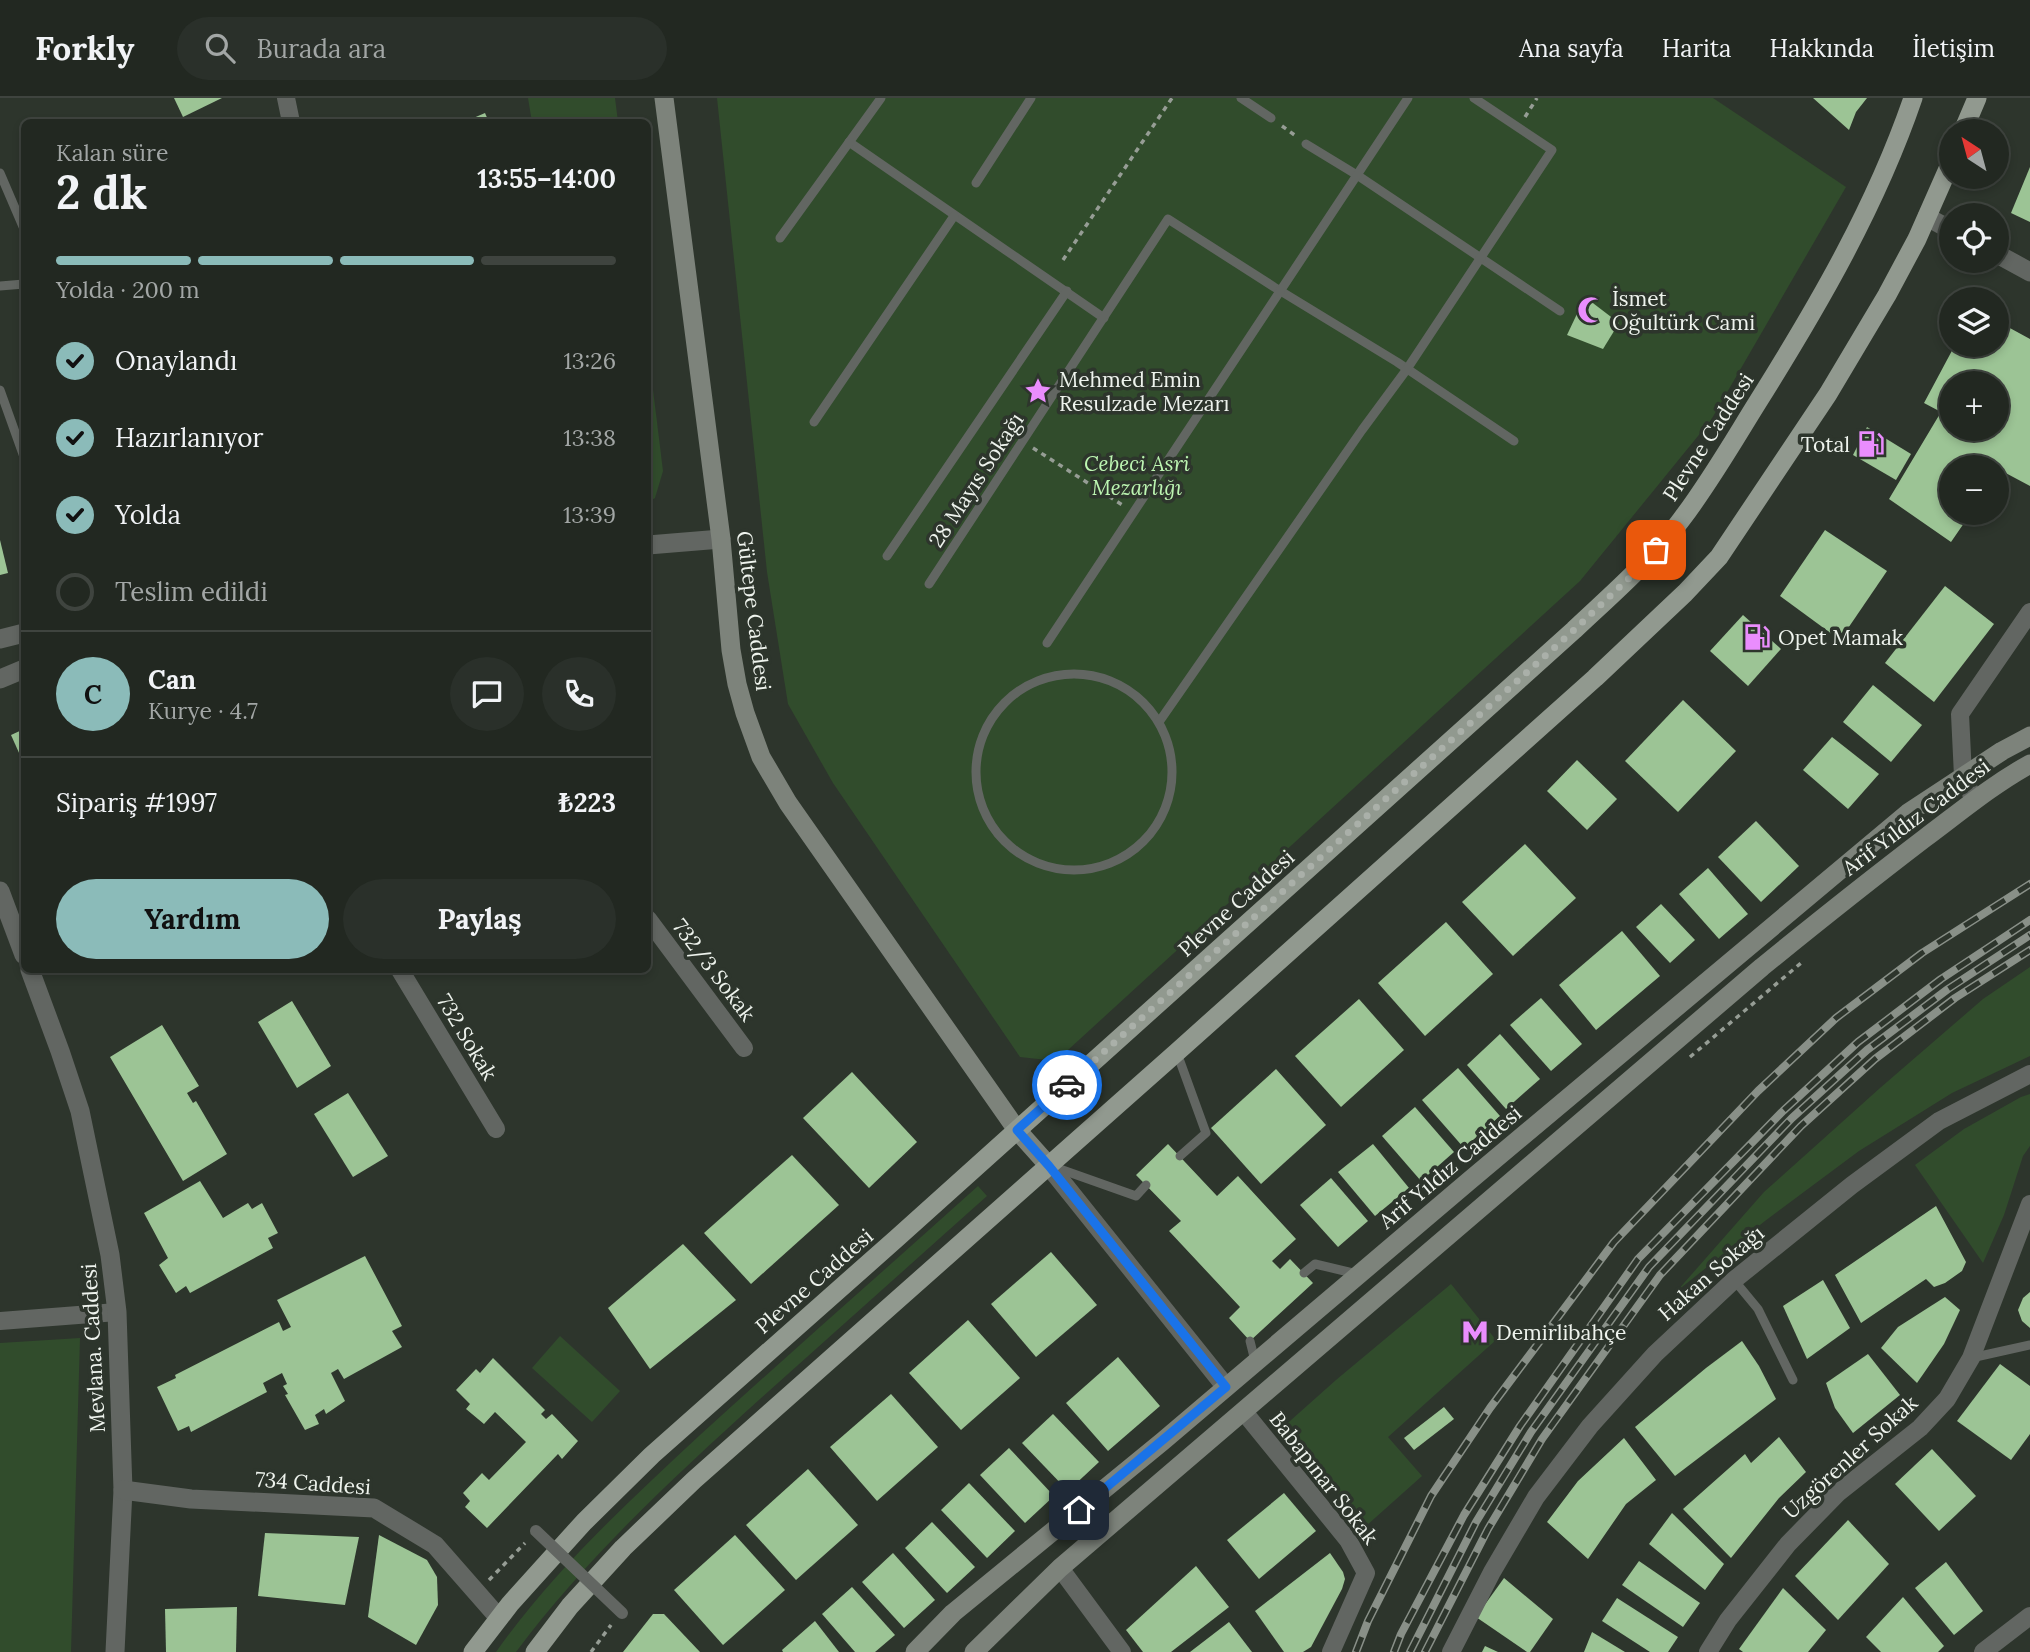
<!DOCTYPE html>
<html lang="tr">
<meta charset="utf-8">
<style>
:root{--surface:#222821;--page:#2a302a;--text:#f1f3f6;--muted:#a2a6a5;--line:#3f443f;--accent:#8bbbb9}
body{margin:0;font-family:Lora,serif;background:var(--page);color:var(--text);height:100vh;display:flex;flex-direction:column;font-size:26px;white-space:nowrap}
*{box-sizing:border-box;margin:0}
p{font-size:23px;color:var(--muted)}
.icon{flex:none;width:38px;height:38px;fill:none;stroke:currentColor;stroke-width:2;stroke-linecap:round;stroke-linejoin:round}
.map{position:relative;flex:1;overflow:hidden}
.panel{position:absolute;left:21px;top:21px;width:630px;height:854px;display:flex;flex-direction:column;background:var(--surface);border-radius:10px;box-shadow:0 4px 10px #0003,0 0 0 2px var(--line)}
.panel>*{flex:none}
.needle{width:46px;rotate:324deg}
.tools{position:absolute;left:1939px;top:21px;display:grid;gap:14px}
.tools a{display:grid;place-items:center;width:70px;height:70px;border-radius:50%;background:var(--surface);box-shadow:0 4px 10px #0003,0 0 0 2px var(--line);font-size:35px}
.pin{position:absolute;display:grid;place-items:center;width:60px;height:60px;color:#fff;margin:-30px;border-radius:14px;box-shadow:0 4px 10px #0006}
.courier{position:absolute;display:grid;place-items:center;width:70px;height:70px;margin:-35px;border:5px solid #1a73e8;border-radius:50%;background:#fff;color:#222;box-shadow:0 2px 9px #0007}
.overview em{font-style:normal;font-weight:700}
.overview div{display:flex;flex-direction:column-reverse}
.overview{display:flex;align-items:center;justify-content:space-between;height:119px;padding:0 35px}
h1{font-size:46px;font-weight:700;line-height:52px}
.bar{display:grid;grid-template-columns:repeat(4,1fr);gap:10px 7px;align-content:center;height:84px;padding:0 35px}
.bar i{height:9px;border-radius:5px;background:var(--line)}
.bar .current{background:var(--accent)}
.bar p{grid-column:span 4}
.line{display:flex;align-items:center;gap:18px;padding:0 35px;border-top:2px solid var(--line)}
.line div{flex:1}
.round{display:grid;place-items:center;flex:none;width:74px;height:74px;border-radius:37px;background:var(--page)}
ol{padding:0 35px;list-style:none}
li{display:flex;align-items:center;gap:21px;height:77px}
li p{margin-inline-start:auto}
li .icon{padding:7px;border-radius:50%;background:var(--accent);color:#111;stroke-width:4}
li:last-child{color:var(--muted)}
li i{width:38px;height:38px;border:4px solid var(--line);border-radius:50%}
.action{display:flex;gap:14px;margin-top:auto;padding:14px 35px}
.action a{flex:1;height:80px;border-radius:42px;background:var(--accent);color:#111;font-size:28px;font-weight:700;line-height:80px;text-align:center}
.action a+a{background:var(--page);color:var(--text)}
header{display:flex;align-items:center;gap:42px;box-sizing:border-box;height:98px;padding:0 35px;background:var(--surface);border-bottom:2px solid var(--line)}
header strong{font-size:33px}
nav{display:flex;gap:38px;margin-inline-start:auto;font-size:24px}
.search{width:490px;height:63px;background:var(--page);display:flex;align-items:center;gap:18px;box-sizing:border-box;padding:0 24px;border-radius:38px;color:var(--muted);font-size:26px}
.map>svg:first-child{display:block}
.green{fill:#314c2c}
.building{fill:#9cc495;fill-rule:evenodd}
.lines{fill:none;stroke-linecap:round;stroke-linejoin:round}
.path{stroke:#969d95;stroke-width:3.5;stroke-dasharray:5 5;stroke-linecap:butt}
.service{stroke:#626662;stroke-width:9}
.minor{stroke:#626662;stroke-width:18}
.tertiary{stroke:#626662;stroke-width:19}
.secondary{stroke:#7d837b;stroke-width:19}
.primary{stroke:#91998f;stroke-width:19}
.rail-casing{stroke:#899088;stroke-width:8}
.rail{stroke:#2d352c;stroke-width:5;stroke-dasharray:16;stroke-linecap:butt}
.pedestrian-bridge{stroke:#626662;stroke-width:12}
.done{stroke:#aab0a9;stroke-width:7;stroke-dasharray:0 12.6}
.route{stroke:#1a73e8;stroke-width:9}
.labels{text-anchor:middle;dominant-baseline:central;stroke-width:7;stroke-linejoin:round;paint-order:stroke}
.poi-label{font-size:21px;fill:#eef3ed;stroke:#2d352c;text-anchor:start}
.street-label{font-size:21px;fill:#eef3ed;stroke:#2d352c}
.park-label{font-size:21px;font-style:italic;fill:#bdf6b2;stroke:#2d352c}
</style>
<header>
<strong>Forkly</strong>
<div class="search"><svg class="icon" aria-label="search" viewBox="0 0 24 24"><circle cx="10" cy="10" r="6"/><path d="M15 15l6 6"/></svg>Burada ara</div>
<nav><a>Ana sayfa</a><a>Harita</a><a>Hakkında</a><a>İletişim</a></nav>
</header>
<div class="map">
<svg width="2030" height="1554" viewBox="0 0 2030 1554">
<rect width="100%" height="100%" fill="#2d352c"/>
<g class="green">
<polygon points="528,0 615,0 618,24 532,24"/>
<polygon points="717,0 1713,0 1846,89 1711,322 1580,483 1056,963 1020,959 833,685 788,606 767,474"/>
<polygon points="648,251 663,373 655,400 648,404"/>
<polygon points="2030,869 2030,958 1952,995 1859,1053 1765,1123 1677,1193 1764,1094 1880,990 1983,901"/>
<polygon points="2030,996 2030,1048 2023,1058 2004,1117 1983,1165 1915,1067 1964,1031 2021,999"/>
<path d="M978,1088L987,1098C911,1166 836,1233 760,1301C673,1380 587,1459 516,1554H496C554,1472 627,1405 700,1337C792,1253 886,1171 978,1088Z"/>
<polygon points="1451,1186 1496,1242 1388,1339 1422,1378 1366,1428 1281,1331 1336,1282"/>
<polygon points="560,1238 620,1293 592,1324 532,1270"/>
<polygon points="80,1240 71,1554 0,1554 0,1245"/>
</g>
<g class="building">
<polygon points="174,0 222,0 183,19"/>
<polygon points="1813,0 1867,0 1856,14 1849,32"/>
<polygon points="485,15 489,24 464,24"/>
<polygon points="2030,69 2030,124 2011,115"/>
<polygon points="1585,199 1619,225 1603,251 1567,237"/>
<path d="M1997,223L2030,241V388L2000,372L1997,377V369H1951V415H1971L1951,444L1889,401L1941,314L1924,305L1955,247H1997ZM1951,285H1997V331H1951Z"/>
<polygon points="1867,329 1911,356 1896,382 1853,357"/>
<polygon points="1825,432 1887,473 1840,542 1780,498"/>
<polygon points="0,442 8,475 0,477"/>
<polygon points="1945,488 1994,526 1934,604 1885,565"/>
<polygon points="1743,517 1781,551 1748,588 1710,553"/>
<polygon points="1873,587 1922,627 1891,664 1843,624"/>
<polygon points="1683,602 1736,653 1678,714 1625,663"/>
<polygon points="24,631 24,666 11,637"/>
<polygon points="1832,639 1879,676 1848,711 1803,672"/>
<polygon points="1577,662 1617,701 1587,732 1547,693"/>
<polygon points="1756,723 1799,768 1761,804 1718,759"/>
<polygon points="1525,746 1576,800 1513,858 1462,804"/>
<polygon points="1708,770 1748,816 1719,841 1679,796"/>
<polygon points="1661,806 1695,842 1670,865 1636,829"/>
<polygon points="1446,824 1493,876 1425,938 1378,885"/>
<polygon points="1622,833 1660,878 1596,932 1559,887"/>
<polygon points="1541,900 1582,946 1551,973 1510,927"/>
<polygon points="1359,901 1404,952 1341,1009 1295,958"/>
<polygon points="292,903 331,968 297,990 258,924"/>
<polygon points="162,927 199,988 187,995 193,1005 196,1003 227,1056 183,1083 110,959"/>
<polygon points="1500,936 1540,981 1506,1011 1467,967"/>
<polygon points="1458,970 1500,1018 1464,1050 1422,1002"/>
<polygon points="1276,971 1326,1027 1261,1086 1211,1030"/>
<polygon points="852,974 917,1044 869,1090 803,1020"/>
<polygon points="348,995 388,1058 353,1079 314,1016"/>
<polygon points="1415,1009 1454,1054 1421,1083 1382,1038"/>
<polygon points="1168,1046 1217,1098 1238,1078 1296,1141 1272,1163 1280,1171 1290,1161 1313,1185 1250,1243 1229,1220 1240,1209 1169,1133 1181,1123 1136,1077"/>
<polygon points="1373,1046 1409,1090 1375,1118 1338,1074"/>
<polygon points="792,1057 839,1107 751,1186 704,1135"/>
<polygon points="1331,1080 1368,1123 1338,1149 1300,1107"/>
<polygon points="200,1083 223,1120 248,1105 252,1111 262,1105 278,1135 268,1140 273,1150 190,1195 186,1188 176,1195 159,1167 168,1160 144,1115"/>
<polygon points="1936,1108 1966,1164 1962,1173 1945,1185 1934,1189 1926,1181 1861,1225 1835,1177"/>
<polygon points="683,1146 736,1202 650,1271 608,1210"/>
<polygon points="1051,1154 1097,1207 1036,1259 991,1206"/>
<polygon points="365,1158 402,1228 392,1233 402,1249 344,1281 338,1271 331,1275 345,1303 326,1316 324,1311 315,1317 319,1326 305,1332 285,1297 288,1296 283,1288 287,1286 282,1275 263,1285 267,1294 191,1334 189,1328 178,1333 157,1289 176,1280 175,1277 279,1224 283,1233 291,1229 277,1202"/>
<polygon points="1823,1182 1850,1230 1807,1261 1783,1208"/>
<polygon points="2030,1194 2030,1230 2022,1223 2018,1212 2023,1200"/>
<polygon points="1945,1199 1960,1212 1944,1246 1917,1285 1881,1250 1898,1229"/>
<polygon points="968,1222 1020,1280 961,1332 909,1275"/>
<polygon points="1742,1243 1759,1268 1776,1301 1675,1378 1635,1329 1706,1270"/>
<polygon points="1868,1256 1900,1297 1853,1335 1835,1310 1826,1285"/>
<polygon points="1118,1259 1160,1308 1108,1353 1066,1305"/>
<polygon points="493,1260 545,1312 541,1316 546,1321 552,1316 578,1343 562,1361 558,1356 487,1430 465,1409 470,1403 463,1395 482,1375 489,1382 526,1344 495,1314 484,1326 466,1311 470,1306 456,1292 476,1271 480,1275"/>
<polygon points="2000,1266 2030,1288 2030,1336 2011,1362 1957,1323"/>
<polygon points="891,1296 938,1349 877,1403 830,1349"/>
<polygon points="1444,1309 1454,1321 1414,1352 1404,1340"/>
<polygon points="1053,1316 1099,1364 1068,1393 1022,1345"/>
<polygon points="1779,1339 1806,1374 1779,1400 1731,1460 1683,1411 1745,1356 1751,1365"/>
<polygon points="1624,1340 1656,1382 1626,1406 1588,1461 1547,1424 1578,1383"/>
<polygon points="1009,1350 1054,1398 1025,1425 980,1377"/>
<polygon points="1932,1351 1976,1398 1939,1433 1895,1386"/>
<polygon points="808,1371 858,1427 796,1482 746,1427"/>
<polygon points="969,1385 1015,1433 987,1460 941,1412"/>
<polygon points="1284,1395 1316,1433 1259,1481 1227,1442"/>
<polygon points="1672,1415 1724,1466 1705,1492 1649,1446"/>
<polygon points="1848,1422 1889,1466 1838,1522 1795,1478"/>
<polygon points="932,1424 975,1469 947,1495 905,1450"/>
<polygon points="265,1435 359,1439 345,1507 258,1498"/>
<polygon points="379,1437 427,1462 437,1479 438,1507 416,1547 368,1519"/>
<polygon points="735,1437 785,1492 723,1547 674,1492"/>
<polygon points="893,1455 935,1502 904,1530 862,1484"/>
<polygon points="1330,1455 1343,1474 1345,1481 1342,1491 1311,1549 1303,1554 1284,1554 1255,1513"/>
<polygon points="1639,1463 1700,1505 1683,1529 1622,1487"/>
<polygon points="1946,1464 1983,1513 1954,1537 1915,1490"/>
<polygon points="1196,1468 1229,1509 1171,1554 1143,1554 1126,1532"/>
<polygon points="1504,1480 1553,1521 1530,1554 1527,1554 1476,1519"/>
<polygon points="852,1489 895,1537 875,1554 855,1554 822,1516"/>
<polygon points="1783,1490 1826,1532 1808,1554 1743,1554 1739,1551"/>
<polygon points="1903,1499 1944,1548 1938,1554 1881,1554 1866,1539"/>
<polygon points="1617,1500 1678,1539 1668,1554 1650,1554 1602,1523"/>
<polygon points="237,1509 236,1554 166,1554 165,1511"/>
<polygon points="653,1516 664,1516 700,1554 623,1554"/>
<polygon points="815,1523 839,1554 783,1554 782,1552"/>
<polygon points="1229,1524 1252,1554 1190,1554"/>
<polygon points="1592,1534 1625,1554 1584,1554"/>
<polygon points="1485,1548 1498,1554 1482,1554"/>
</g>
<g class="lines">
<g class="path">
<polyline points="1525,19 1537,0"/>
<polyline points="1282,28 1296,38"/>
<polyline points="1063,162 1172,0"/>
<polyline points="1033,350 1124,408"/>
<polyline points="1690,959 1801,865"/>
<polyline points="489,1482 525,1445"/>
<polyline points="591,1554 611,1527"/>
</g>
<g class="service">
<polyline points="1241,0 1271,20"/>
<polyline points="849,44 1104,220"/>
<polyline points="1306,46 1357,77 1560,213"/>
<polyline points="0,75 24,131"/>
<polyline points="976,85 1031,0"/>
<polyline points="780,140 881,0"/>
<polyline points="0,188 24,186"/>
<polyline points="0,292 24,359"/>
<polyline points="814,324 954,118"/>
<polyline points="887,458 1067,193"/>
<polyline points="929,486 1168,121 1274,189 1397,264 1514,343"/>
<polyline points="1047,545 1408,0"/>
<circle cx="1074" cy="674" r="98"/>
<polyline points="1159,624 1362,332 1407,271 1552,52 1474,0"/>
<polyline points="1177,955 1206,1035 1180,1058"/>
<polyline points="1057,1070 1136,1098 1146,1087"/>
<polyline points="1304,1175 1315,1166 1357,1176"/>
<polyline points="1734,1182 1758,1211 1793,1282"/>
<polyline points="1250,1243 1255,1263"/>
<polyline points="1971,1260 2030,1247"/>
</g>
<g class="minor">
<polyline points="286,0 291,24"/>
<polyline points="1974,702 1963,678 1960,616 2030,514"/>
<polyline points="648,821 744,950"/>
<polyline points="400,872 496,1031"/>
<polyline points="0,1223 117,1214"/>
<polyline points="1244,1314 1348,1442 1366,1475 1331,1554"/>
<polyline points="1060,1470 1122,1554"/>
<polyline points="1451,1554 1492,1474 1536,1399 1590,1328 1655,1256 1734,1182 1852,1087 1939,1023 2030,976"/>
<polyline points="1708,1554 1728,1522 1788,1446 1838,1395 1920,1330 1947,1301 1971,1260 2030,1106"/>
<polyline points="1983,1554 2030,1518"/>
</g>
<g class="tertiary">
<polyline points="1927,119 1951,132"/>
<polyline points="1997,156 2030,174"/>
<polyline points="648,447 721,441"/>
<polyline points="0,541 24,535"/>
<polyline points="0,581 24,571"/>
<polyline points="0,793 24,857"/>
<polyline points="30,872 60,953 80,1013 110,1157 117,1214 123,1392 115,1554"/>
<polyline points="1049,1068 1226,1289"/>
<polyline points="123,1392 191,1401 374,1410 435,1447 499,1520"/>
</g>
<g class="secondary">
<polyline points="664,0 721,441 731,552 737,586 745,615 761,659 788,705 1017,1032 1049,1068"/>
<polyline points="915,1554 953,1515 1163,1343 1469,1083 1908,715 2002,653 2030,638"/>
<path d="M974,1554L1060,1470L1762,869C1816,825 1870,782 1925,740C1960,714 1992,687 2030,666"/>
</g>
<g class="primary">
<polyline points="1963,33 1977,0"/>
<path d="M473,1554L510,1506L584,1424L652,1357L897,1140L1574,532C1611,497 1651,463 1681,422C1710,384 1734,342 1759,302C1819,206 1876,108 1913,0"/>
<polyline points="535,1554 570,1508 623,1450 694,1382 1177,954 1595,580 1685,495 1719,459 1828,296 1887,197 1917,141 1951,64"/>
</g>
<defs>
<g id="rail">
<polyline points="1356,1554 1368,1523 1431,1398 1490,1310 1614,1144 1758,993 1836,920 1922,855 2030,786"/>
<polyline points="1394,1554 1401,1536 1464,1417 1520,1328 1638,1161 1783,1013 1858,944 1941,881 2030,822"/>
<polyline points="1410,1554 1476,1424 1531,1334 1649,1169 1792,1020 1867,952 1948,891 2030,837"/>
<polyline points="1425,1554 1488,1431 1542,1341 1660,1177 1801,1028 1875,961 1955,900 2030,852"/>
</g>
</defs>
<use href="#rail" class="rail-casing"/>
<use href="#rail" class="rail"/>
<polyline class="pedestrian-bridge" points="536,1433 622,1515"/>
</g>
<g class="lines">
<polyline class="done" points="1067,987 1574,532 1643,467 1656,452"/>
<polyline class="route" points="1067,987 1017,1032 1049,1068 1226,1289 1079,1412"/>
</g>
<defs>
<symbol id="mosque-bare" viewBox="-9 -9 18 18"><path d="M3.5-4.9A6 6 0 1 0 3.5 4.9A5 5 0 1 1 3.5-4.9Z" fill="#ea8dfd" stroke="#2d352c" stroke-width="2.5" paint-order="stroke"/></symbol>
<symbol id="sight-bare" viewBox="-9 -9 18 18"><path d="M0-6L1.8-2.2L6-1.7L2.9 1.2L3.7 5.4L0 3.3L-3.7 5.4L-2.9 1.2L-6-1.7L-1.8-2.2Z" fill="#ea8dfd" stroke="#2d352c" stroke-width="2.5" paint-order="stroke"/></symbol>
<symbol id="fuel-bare" viewBox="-9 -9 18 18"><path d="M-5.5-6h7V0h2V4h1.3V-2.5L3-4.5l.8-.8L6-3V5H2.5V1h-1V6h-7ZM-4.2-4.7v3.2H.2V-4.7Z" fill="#ea8dfd" stroke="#2d352c" stroke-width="2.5" paint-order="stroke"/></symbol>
<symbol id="metro-bare" viewBox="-9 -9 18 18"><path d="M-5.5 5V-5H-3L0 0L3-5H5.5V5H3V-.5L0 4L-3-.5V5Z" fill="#ea8dfd" stroke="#2d352c" stroke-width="2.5" paint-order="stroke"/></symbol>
</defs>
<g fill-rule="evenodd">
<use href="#mosque-bare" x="1572" y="193" width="38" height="38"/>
<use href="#sight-bare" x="1019" y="274" width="38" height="38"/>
<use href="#fuel-bare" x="1852" y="327" width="38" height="38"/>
<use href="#fuel-bare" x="1738" y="520" width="38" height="38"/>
<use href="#metro-bare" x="1456" y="1215" width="38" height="38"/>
</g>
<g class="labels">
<g class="poi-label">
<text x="1612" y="200">İsmet<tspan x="1612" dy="24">Oğultürk Cami</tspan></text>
<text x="1059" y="281">Mehmed Emin<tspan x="1059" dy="24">Resulzade Mezarı</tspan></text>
<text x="1850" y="346" text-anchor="end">Total</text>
<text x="1778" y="539">Opet Mamak</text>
<text x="1496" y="1234">Demirlibahçe</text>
</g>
<g class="street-label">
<text transform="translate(1708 339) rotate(-57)">Plevne Caddesi</text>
<text transform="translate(976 382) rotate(-57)">28 Mayıs Sokağı</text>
<text transform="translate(754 513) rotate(83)">Gültepe Caddesi</text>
<text transform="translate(1916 719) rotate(-37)">Arif Yıldız Caddesi</text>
<text transform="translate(1236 805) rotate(-42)">Plevne Caddesi</text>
<text transform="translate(714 872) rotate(53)">732/3 Sokak</text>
<text transform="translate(467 939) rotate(59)">732 Sokak</text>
<text transform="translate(1450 1069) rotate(-40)">Arif Yıldız Caddesi</text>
<text transform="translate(1711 1175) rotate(-41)">Hakan Sokağı</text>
<text transform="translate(814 1183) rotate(-41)">Plevne Caddesi</text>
<text transform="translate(93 1250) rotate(-93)">Mevlana. Caddesi</text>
<text transform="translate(1850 1359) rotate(-42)">Uzgörenler Sokak</text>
<text transform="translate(1324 1380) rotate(52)">Babapınar Sokak</text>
<text transform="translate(313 1385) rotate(4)">734 Caddesi</text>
</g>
<g class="park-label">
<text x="1137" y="365">Cebeci Asri<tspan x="1137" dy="24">Mezarlığı</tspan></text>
</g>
</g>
</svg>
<div class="tools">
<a><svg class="needle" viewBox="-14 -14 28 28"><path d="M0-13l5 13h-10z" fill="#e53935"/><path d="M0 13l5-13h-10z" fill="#a2a6a5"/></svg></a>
<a><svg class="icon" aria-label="locate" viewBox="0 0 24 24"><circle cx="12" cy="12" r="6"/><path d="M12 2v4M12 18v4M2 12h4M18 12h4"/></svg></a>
<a><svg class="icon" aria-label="layers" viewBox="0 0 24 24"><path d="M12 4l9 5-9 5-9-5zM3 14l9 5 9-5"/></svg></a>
<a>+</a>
<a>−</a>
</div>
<div class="pin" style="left:1656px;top:452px;background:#ea580c"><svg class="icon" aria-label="bag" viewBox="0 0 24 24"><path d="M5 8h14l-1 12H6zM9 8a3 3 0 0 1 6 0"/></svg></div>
<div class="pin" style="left:1079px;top:1412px;background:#1f2937"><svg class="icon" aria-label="home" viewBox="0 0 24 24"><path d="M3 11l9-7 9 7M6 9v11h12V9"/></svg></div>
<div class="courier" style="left:1067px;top:987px"><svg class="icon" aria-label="car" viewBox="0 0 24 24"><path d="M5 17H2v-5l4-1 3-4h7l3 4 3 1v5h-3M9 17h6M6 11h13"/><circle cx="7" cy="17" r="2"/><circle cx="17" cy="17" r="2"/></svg></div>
<section class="panel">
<div class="overview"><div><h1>2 dk</h1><p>Kalan süre</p></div><em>13:55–14:00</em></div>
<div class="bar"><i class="current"></i><i class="current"></i><i class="current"></i><i></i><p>Yolda · 200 m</p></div>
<ol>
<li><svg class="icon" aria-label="check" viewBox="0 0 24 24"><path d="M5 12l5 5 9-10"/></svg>Onaylandı<p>13:26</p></li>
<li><svg class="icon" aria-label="check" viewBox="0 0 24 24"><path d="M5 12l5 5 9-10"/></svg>Hazırlanıyor<p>13:38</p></li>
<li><svg class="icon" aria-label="check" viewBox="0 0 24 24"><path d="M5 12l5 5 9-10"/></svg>Yolda<p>13:39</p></li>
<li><i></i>Teslim edildi</li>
</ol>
<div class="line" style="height:126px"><b class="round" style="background:var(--accent);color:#111">C</b><div><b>Can</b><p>Kurye · 4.7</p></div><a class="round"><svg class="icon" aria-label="chat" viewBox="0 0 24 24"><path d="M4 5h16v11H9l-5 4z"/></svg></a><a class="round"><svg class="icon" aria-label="phone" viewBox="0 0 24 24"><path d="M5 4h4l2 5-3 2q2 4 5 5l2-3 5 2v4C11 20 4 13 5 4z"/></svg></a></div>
<div class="line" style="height:91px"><div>Sipariş #1997</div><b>₺223</b></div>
<div class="action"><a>Yardım</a><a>Paylaş</a></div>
</section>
</div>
